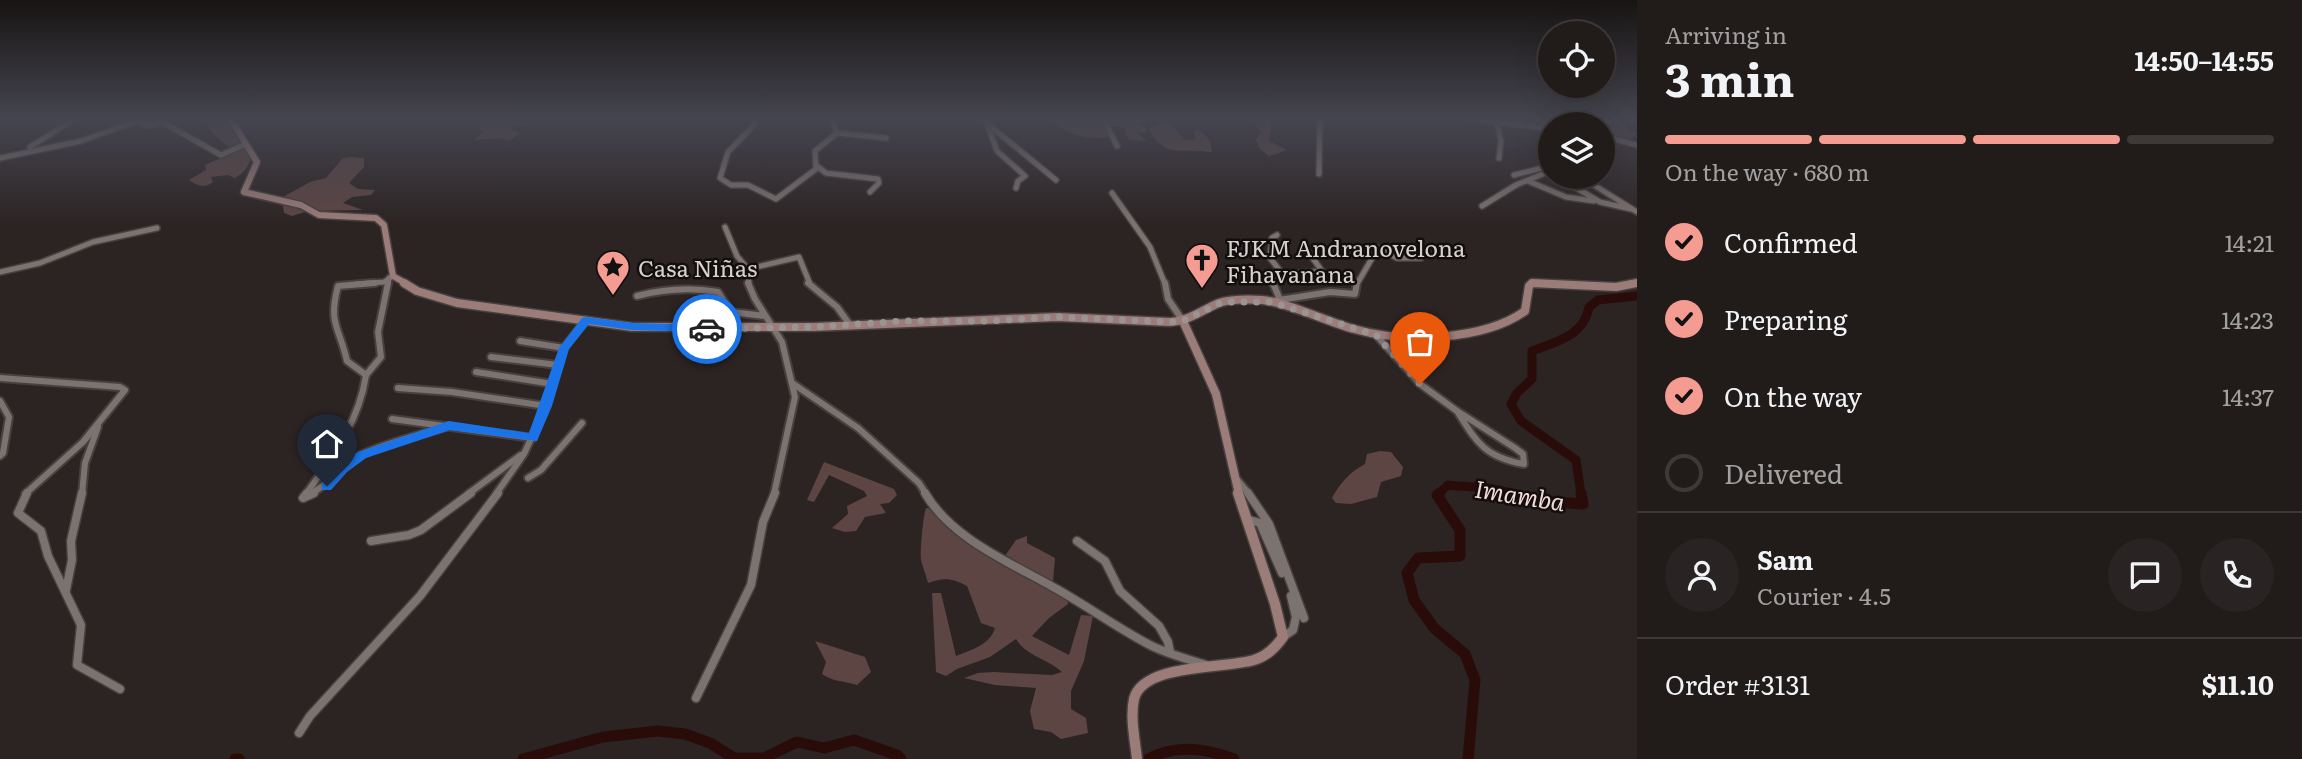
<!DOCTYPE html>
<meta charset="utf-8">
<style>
:root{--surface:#211b1a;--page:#292423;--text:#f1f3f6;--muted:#a2a1a2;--line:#3e3939;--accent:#f59c92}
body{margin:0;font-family:Literata,serif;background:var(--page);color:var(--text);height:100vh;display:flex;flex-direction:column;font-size:26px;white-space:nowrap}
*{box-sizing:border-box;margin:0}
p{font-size:23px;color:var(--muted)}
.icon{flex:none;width:38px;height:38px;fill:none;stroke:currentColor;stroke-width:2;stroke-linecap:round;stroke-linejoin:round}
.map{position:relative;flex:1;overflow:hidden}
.drawer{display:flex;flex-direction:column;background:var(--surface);width:665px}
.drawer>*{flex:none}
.controls{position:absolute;left:1538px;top:21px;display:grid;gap:14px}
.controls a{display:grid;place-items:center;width:77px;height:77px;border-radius:50%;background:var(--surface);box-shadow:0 7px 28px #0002,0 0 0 2px var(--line);font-size:35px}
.pin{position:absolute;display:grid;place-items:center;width:60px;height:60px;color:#fff;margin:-72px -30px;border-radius:50% 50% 50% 0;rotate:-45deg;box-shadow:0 0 7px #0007}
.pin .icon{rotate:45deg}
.courier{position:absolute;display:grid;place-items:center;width:70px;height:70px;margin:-35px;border:5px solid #1a73e8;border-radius:50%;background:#fff;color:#222;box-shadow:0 2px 9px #0007}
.summary em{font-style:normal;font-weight:700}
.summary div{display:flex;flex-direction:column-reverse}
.summary{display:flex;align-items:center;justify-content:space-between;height:119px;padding:0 28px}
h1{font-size:46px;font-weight:700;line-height:52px}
.bar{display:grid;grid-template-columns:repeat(4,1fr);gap:10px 7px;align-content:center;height:84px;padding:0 28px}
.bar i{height:9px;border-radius:5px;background:var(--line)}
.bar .on{background:var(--accent)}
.bar p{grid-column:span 4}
.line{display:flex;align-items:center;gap:18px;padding:0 28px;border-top:2px solid var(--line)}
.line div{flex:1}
.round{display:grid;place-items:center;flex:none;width:74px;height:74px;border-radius:37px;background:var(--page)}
ol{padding:0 28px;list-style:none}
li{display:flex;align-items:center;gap:21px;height:77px}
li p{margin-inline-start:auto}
li .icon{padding:7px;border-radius:50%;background:var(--accent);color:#111;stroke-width:4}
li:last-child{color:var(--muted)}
li i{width:38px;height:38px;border:4px solid var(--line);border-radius:50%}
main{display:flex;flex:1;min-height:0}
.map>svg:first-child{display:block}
.green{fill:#5c4542}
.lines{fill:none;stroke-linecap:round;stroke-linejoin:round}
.river-far1{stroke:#290c0a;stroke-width:9}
.river{stroke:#290c0a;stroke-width:11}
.street-far2-casing{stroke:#46403f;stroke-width:8}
.street-far1-casing{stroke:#46403f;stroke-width:10}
.street-casing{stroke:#46403f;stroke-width:11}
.secondary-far2-casing{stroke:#46403f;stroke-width:9}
.secondary-far1-casing{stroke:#46403f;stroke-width:11}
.secondary-casing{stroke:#46403f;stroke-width:13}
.street-far2{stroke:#7c7270;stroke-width:5}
.street-far1{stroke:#7c7270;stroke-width:6}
.street{stroke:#7c7270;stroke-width:8}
.secondary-far2{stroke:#9c7c78;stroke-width:6}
.secondary-far1{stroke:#9c7c78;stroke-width:8}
.secondary{stroke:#9c7c78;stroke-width:10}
.route{fill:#1a73e8}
.done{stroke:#9a9493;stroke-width:7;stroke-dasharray:0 12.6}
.labels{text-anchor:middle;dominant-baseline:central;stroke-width:5;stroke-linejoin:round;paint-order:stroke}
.poi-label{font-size:23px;fill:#d6d0cf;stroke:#120e0d;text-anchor:start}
.water-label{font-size:24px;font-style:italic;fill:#f6dad6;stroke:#120e0d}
</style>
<main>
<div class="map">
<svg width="1637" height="759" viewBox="0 0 1637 759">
<rect width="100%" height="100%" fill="#2c2423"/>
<g class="green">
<path d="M204,118H234C247,139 263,161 235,178L228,175L211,177L213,182C204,189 198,186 189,180L206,170L205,165L235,152L212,133Z"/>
<path d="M1048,118H1140L1142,122L1138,124L1146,127V133L1137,132L1146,141L1129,140L1125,133L1127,129L1111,125L1108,129L1109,137C1085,140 1066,134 1048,118Z"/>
<polygon points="1251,118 1268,118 1271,129 1269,141 1287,150 1269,156 1259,148 1256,139 1261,133"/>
<polygon points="1482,118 1613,118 1637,134 1631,139 1603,133 1603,124 1550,126"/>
<polygon points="491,119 529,123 512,127 512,131 520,132 510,141 500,138 474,140 482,133 479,127 482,120"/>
<path d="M1160,123L1173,125L1184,140L1196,139L1193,131L1199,130L1210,140L1212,152C1182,148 1162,159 1149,128Z"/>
<polygon points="350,157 364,158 364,167 349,183 358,189 375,190 371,195 352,197 343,203 363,210 308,211 292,216 284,213 283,206 274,202 310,182 326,178 343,158"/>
<path d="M1380,451L1391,452L1403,467L1401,476L1381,482L1377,497L1351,504L1336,503L1332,498C1340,483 1350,472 1365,464L1367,454Z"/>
<polygon points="824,462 894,489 897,495 889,503 880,504 886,513 865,517 856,531 845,532 832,528 848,514 847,506 867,496 864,491 829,475 814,502 807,500"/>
<path d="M926,508L935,509L945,523L1000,563L1016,540L1027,536V543L1055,558L1053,581L1067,594L1068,604L1049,618L1032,636L1069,655L1081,615L1093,616L1084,661L1071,691V709L1086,718L1088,733L1061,739L1051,732L1034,729L1030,711L1036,688L995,685L964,678L978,673L993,672L1052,675L1062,672C1048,659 1026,656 1016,639L990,657L957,669L946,676L936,672L932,593H941L956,656C971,650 990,645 995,628L981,623L967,586C953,578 943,577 928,583C926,575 923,568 921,560C920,551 923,517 926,508Z"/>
<path d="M815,641L865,657L871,672L857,685C845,681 833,682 822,674L826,662Z"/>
</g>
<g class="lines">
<g class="river-far1">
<path d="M1438,494L1448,485C1473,488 1489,485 1512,494"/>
<path d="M1581,494L1576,460L1521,421L1511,404L1517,393L1532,379V351C1556,342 1584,336 1589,307L1598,300L1637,296"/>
</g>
<g class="river">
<polyline points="1440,493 1437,495 1460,530 1460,556 1418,558 1407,573 1414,600 1434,628 1465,654 1475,680 1468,759"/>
<polyline points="1508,493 1526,500 1583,504 1581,493"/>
<polyline points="235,759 239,759"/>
<polyline points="523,759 603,737 658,731 685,734 710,743 734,758 764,758 797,742 824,748 854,740 897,755 901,759"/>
<path d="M1148,759C1176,744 1205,748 1234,759"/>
</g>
<defs>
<g id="street-far2">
<polyline points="753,118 755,124 728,152 720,178 731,185 748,185 776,199 816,169 815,151 837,133 831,118"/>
<polyline points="978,118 986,121 997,151 1025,176 1018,181 1016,188"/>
<polyline points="1103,118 1117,146"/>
<polyline points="1469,118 1550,129"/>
<polyline points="1496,118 1501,141 1499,158"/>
<polyline points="138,120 147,125 164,123 221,155 246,144"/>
<polyline points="989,125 1056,180"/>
<polyline points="837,133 886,138"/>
<polyline points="1603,136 1637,145"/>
<polyline points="30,147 76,118"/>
<polyline points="0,158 81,141 145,118"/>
<polyline points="817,166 826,173 878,179 879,183 870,192"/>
<polyline points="1319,174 1320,118"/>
<polyline points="1514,175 1550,166"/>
<polyline points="1558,177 1600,202 1631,209"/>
<polyline points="1581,177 1637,212"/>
<polyline points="1528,181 1566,197 1594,201"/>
<polyline points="1112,193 1150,247 1165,284"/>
<polyline points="1482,206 1516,185 1550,171"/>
<polyline points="725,227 737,256 748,269 749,284"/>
<polyline points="1277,235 1272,238 1270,258 1281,272"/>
<polyline points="748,269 799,257 810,284"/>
<polyline points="0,272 40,263 93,242 157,228"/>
<polyline points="355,284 384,282 393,276"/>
<polyline points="388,284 389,278"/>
<polyline points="1273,284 1276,275 1322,271 1309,253"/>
<polyline points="1357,284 1378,248 1397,258 1421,258"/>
</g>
<g id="street-far1">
<polyline points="748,283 755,299 782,342 795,397 774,494"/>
<polyline points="808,283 837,307 850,325"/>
<polyline points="1165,283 1168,299 1183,321"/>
<polyline points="1273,283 1280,300"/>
<path d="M637,296C664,289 690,287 718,292L731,312L765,316"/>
<polyline points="1273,301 1330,292 1355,294 1357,283"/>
<polyline points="1376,335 1420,384 1457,411"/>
<polyline points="520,341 564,348"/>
<polyline points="491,357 558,365"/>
<polyline points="476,372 553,384"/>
<polyline points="366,375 381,357 378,332 388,283"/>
<polyline points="0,378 120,387 125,390 83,442 25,494"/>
<polyline points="792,383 858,428 919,483 926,494"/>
<polyline points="398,388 452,392 546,406"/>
<polyline points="0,401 9,417 3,453 0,456"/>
<path d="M1457,411L1515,448L1523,454L1524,464C1485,457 1477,443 1457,411Z"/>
<polyline points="392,419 533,438"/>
<polyline points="1235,477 1249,494"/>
<polyline points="528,478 541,470 582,423"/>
<polyline points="82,494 85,463 98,427"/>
<path d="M306,494C333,456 359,422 366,375L347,361C339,326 328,324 338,286L375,283"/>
<path d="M310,494C330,484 342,466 361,455C388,442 421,435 449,426"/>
<polyline points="468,494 521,455"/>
<polyline points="496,494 524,454 546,406 564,348 586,320"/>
</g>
<g id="street">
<polyline points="27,493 18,513 41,531 48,556 81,625 77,665 120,689"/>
<polyline points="307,493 303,498 314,493"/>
<path d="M925,493C951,538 1009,562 1053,587C1086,605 1117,628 1150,645C1167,654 1188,659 1206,665"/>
<polyline points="1248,493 1269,524 1304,618"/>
<polyline points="1246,519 1260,523 1282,573"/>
<polyline points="371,541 409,535 421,530 471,493"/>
<polyline points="1077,541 1105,561 1120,591 1159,626 1168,642 1170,652"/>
<polyline points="66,590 72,560 71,541 82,493"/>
<polyline points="1283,637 1293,630 1296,617 1291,596"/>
<polyline points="696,698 751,585 763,522 775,493"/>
<polyline points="299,733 310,716 420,596 498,493"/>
</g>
<g id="secondary-far2">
<polyline points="230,118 257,162 244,192 301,205 319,215 376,218 384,225 393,276 407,284"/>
<polyline points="1531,284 1563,284"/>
<polyline points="1629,284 1637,283"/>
</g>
<g id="secondary-far1">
<path d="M404,283L417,291L457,303L632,327H814L1057,317L1170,322C1189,321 1202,310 1219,303C1230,299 1250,299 1262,300C1286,302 1328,322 1354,329C1402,343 1483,341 1525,311L1529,286L1532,283L1616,287L1637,283"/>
<polyline points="1183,321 1216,394 1239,494"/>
</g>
<path id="secondary" d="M1137,759C1135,740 1130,718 1134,699C1143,663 1225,669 1254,660C1267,656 1275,648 1283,637L1275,604L1238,493"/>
</defs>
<use href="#street-far2" class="street-far2-casing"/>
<use href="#street-far1" class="street-far1-casing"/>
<use href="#street" class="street-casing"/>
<use href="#secondary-far2" class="secondary-far2-casing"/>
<use href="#secondary-far1" class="secondary-far1-casing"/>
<use href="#secondary" class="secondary-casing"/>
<use href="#street-far2" class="street-far2"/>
<use href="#street-far1" class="street-far1"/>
<use href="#street" class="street"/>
<use href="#secondary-far2" class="secondary-far2"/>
<use href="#secondary-far1" class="secondary-far1"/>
<use href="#secondary" class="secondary"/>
</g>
<linearGradient id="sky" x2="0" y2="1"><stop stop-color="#181413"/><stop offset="0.53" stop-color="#454550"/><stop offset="1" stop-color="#454550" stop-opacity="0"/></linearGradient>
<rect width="1637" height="224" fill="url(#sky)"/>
<polygon class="route" points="586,317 632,323 707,325 712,329 707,332 632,330 589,324 569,349 552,406 537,441 450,430 366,458 347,472 331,490 322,490 322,482 339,465 358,452 449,421 529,433 559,348 582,318"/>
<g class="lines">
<polyline class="done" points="707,329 814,327 904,321 986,321 1057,317 1170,322 1183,321 1222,302 1271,302 1376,335 1420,384"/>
</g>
<defs>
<symbol id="church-pin" viewBox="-11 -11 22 30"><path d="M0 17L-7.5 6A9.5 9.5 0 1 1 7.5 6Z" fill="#f59c92" stroke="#120e0d"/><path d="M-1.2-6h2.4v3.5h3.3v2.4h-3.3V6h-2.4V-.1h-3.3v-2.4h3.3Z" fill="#111"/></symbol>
<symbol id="sight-pin" viewBox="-11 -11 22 30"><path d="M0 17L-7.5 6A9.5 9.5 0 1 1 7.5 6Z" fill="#f59c92" stroke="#120e0d"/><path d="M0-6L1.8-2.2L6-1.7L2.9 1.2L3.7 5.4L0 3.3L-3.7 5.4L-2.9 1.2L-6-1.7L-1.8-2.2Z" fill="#111"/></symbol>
</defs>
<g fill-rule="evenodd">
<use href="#church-pin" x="1183" y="241" width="38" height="52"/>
<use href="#sight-pin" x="594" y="248" width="38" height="52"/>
</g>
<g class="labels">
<g class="poi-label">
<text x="1226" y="247">FJKM Andranovelona<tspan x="1226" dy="26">Fihavanana</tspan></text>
<text x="638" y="267">Casa Niñas</text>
</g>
<g class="water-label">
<text transform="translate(1520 494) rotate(9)">Imamba</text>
</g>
</g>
</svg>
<div class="controls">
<a><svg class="icon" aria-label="locate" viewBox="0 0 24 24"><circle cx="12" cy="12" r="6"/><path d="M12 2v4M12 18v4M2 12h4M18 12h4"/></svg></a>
<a><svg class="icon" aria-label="layers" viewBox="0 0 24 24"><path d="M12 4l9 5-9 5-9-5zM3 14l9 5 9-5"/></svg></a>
</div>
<div class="pin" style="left:1420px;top:384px;background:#ea580c"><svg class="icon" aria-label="bag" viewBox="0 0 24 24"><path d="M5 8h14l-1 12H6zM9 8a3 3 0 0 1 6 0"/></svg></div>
<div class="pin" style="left:327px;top:486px;background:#1f2937"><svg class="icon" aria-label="home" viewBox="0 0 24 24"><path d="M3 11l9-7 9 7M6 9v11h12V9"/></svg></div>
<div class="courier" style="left:707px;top:329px"><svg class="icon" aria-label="car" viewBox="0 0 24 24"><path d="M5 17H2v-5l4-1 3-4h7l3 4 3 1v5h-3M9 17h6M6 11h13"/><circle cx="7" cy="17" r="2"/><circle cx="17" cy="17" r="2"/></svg></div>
</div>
<section class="drawer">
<div class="summary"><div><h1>3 min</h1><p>Arriving in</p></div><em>14:50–14:55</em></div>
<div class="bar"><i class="on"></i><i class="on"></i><i class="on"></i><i></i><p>On the way · 680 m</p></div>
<ol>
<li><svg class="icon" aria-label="check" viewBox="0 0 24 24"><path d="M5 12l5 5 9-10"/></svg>Confirmed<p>14:21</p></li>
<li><svg class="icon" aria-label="check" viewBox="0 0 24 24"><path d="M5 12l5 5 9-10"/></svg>Preparing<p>14:23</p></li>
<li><svg class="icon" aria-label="check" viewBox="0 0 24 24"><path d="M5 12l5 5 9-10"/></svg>On the way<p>14:37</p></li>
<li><i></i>Delivered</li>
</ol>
<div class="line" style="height:126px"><a class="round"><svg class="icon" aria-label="person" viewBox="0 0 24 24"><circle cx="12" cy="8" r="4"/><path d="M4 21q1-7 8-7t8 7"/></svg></a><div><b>Sam</b><p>Courier · 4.5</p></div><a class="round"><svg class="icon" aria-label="chat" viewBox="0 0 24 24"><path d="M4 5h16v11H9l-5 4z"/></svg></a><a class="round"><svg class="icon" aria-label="phone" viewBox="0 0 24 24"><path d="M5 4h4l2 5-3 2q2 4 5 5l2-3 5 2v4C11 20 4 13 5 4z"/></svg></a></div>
<div class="line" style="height:91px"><div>Order #3131</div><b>$11.10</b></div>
</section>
</main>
